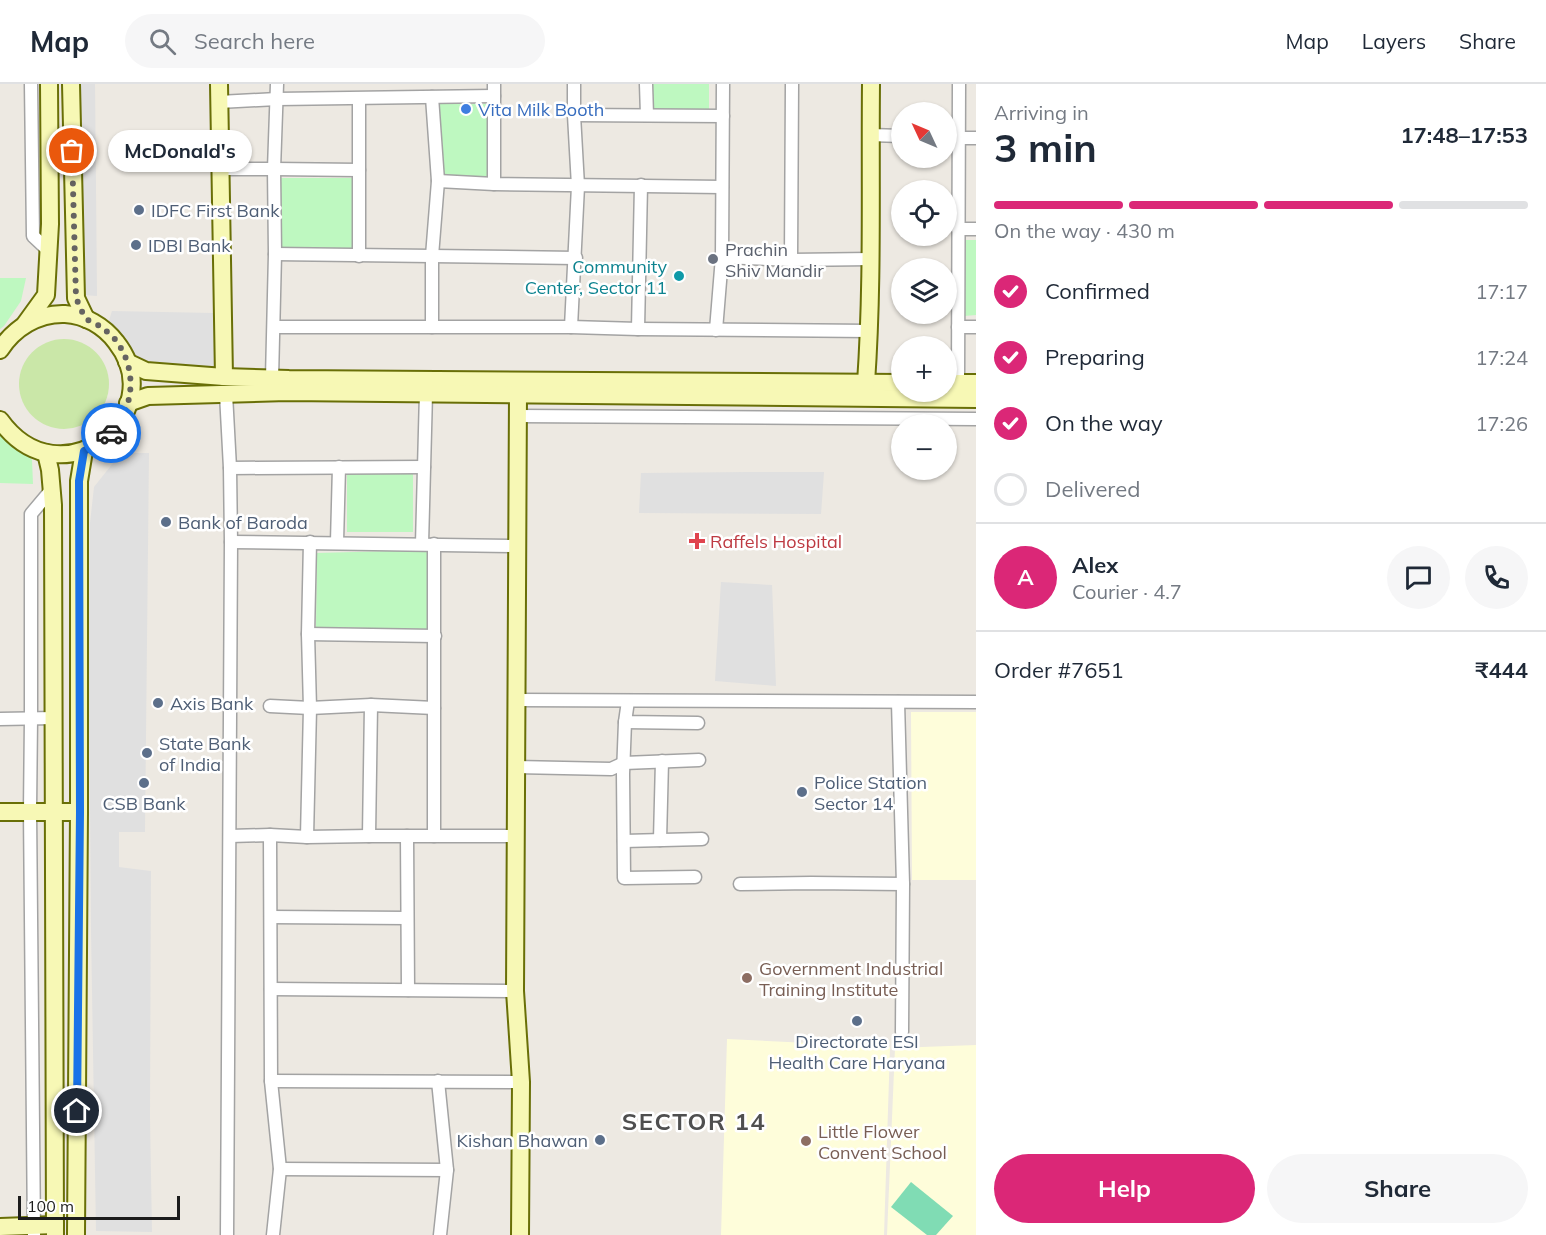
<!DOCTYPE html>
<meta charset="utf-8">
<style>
:root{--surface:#fff;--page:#f6f6f7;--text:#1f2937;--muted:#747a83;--line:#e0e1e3;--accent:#db2777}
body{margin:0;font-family:Mulish,sans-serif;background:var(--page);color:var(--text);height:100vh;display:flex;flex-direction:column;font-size:22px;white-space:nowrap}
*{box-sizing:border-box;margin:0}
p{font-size:20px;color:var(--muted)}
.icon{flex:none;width:33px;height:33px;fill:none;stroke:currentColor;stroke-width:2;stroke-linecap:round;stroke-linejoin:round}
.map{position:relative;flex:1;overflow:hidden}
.drawer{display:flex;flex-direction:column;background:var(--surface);width:570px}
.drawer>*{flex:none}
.needle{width:39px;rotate:314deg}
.tools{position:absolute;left:891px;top:18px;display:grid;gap:12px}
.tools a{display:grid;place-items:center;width:66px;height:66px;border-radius:50%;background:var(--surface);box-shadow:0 2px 4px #0004;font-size:30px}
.scale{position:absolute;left:18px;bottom:15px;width:162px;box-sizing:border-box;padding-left:6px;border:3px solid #1c1c1c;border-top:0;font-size:16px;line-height:21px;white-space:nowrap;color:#1c1c1c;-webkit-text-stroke:4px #fff;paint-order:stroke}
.pin{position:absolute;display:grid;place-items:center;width:51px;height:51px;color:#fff;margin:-26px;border:3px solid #fff;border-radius:50%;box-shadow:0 2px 6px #0007}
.courier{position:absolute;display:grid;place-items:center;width:60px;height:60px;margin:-30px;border:4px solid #1a73e8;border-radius:50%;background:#fff;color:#222;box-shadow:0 2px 8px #0007}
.bubble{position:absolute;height:42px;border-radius:21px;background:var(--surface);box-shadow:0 2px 4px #0004;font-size:20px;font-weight:700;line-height:42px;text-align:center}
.headline em{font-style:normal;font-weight:700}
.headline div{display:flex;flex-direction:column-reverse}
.headline{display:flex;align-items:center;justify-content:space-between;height:102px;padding:0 18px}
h1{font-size:39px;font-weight:700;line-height:45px}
.bar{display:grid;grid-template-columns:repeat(4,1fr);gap:9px 6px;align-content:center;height:72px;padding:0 18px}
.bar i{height:8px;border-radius:4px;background:var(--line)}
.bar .on{background:var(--accent)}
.bar p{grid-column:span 4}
.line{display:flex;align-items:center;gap:15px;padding:0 18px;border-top:2px solid var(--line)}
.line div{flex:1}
.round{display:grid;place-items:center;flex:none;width:63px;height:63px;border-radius:32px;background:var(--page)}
ol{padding:0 18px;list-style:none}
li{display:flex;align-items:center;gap:18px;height:66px}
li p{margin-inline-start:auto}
li .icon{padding:6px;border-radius:50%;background:var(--accent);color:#fff;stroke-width:4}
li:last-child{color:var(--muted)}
li i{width:33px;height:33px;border:3px solid var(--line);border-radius:50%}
.cta{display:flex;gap:12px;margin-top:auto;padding:12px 18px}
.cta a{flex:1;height:69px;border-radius:36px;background:var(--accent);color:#fff;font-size:24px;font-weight:700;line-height:69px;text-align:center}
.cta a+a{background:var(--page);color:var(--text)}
header{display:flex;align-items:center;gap:36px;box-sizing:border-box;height:84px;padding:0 30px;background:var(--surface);border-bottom:2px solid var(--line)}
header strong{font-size:28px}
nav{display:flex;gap:33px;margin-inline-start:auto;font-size:21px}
.search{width:420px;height:54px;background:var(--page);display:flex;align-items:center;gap:15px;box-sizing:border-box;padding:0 21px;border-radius:33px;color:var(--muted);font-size:22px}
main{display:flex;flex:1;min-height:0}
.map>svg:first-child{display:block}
.education{fill:#fefdda}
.grass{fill:#cae7a8}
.park{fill:#bef8c0}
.pitch{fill:#80dcb4}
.parking{fill:#e0e0e0}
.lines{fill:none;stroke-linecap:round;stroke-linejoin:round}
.street-casing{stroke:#a3a3a3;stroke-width:15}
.secondary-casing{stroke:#696f07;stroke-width:20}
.street{stroke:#fff;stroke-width:12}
.secondary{stroke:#f7f8b5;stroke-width:16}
.done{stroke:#656461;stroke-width:6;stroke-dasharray:0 10.8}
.route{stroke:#1a73e8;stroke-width:8}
.shop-dot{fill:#3f7fe0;stroke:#fff;stroke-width:2}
.service-dot{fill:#5c6f8a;stroke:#fff;stroke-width:2}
.worship-dot{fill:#6b7280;stroke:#fff;stroke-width:2}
.culture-dot{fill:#0f9aa8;stroke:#fff;stroke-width:2}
.health-dot{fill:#e0444e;stroke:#fff;stroke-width:2}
.education-dot{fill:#8d6e63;stroke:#fff;stroke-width:2}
.labels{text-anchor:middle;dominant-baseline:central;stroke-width:5;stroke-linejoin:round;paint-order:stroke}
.shop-label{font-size:18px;fill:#366cbe;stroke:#fff;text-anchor:start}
.service-label{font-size:18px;fill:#4e5e75;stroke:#fff;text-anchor:start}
.worship-label{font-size:18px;fill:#5b616d;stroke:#fff;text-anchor:start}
.culture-label{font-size:18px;fill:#0d838f;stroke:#fff;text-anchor:end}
.health-label{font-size:18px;fill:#be3a42;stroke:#fff;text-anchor:start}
.education-label{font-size:18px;fill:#785e54;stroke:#fff;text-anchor:start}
.district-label{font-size:24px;font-weight:bold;letter-spacing:1.5px;fill:#4f4f4f;stroke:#fff}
</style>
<header>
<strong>Map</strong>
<div class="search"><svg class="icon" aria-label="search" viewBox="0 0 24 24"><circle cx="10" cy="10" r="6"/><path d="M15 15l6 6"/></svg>Search here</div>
<nav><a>Map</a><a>Layers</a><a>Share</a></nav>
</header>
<main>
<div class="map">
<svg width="976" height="1151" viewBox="0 0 976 1151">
<rect width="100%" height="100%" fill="#ede9e2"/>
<g class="education">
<polygon points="911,628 976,628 976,796 912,796"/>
<polygon points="727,955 890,963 884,1151 721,1151"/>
<polygon points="976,961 976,1151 887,1151 895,964"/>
</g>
<circle class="grass" cx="64" cy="300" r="45"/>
<g class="park">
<rect x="648" y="0" width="61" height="27"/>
<rect x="440" y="20" width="50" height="75"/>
<polygon points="278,94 353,94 352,164 277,164"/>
<polygon points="963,156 976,156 976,231 964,232"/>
<polygon points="0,194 26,194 21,217 4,242 0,245"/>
<polygon points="0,340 32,376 33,400 0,399"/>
<rect x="347" y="390" width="66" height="58"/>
<polygon points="429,466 428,545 316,543 317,469"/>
</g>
<polygon class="pitch" points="911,1098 953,1132 936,1151 927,1151 891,1123"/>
<g class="parking">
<polygon points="76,0 95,0 97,212 83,211"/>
<polygon points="112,227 214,229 215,286 147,282 127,265 108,240"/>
<polygon points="121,369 149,369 145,748 119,748 119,783 151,787 150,1033 152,1148 96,1147 91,847 89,598 90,439 94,403"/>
<polygon points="746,388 824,388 821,430 639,429 641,389"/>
<polygon points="721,498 772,501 776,602 715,597"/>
</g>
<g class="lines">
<defs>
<g id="street">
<polyline points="31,0 33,152 49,167"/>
<polyline points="494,0 494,100"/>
<polyline points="646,0 647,31"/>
<polyline points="359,15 359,172"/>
<polyline points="219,18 277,15 494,12"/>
<polyline points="574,31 723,32"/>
<polyline points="870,51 902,52"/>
<polyline points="946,54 976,54"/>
<polyline points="220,85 274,85 359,86"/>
<polyline points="438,97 494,100 722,103"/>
<polyline points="958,145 976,145"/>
<polyline points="275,170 576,174"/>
<polyline points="722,173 791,176 871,175"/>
<polyline points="791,176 792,0"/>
<polyline points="274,243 571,243 638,245 870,247"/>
<polyline points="432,243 432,172 438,97 432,13"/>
<polyline points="571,243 578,102 574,31 574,0"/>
<polyline points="958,243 976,243"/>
<polyline points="638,245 641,101"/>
<polyline points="716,246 722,173 723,0"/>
<polyline points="272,294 275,170 274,85 277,0"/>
<polyline points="958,299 959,0"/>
<polyline points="226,310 230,384 231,458 227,1151"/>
<polyline points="518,332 976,335"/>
<polyline points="230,384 424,383"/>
<polyline points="231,458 517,462"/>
<polyline points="337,458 339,383"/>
<polyline points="422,460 426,309"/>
<polyline points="308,550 435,552"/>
<polyline points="516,616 976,618"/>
<polyline points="628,617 625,638 698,639"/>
<polyline points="270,622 310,624 371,621 434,624"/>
<polyline points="0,635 54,634"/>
<polyline points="625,638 623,690 624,794 695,793"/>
<polyline points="516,683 611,685 624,679 699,676"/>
<polyline points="270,751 271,997 280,1085 273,1151"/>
<polyline points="230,752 270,751 307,753 369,752 516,752"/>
<polyline points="369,752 371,621"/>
<polyline points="407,752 408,906"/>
<polyline points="434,752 434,460"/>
<polyline points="307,753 310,624 308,550 310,458"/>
<polyline points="660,756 662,677"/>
<polyline points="624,757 702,755"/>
<polyline points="740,800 811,799 903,800 898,618"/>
<polyline points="271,833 407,834"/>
<polyline points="271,905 515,907"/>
<polyline points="902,948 903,800"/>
<polyline points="271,997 521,998"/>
<polyline points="438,997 447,1086 440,1151"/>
<polyline points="280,1085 447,1086"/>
<polyline points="34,1151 30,727 31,634 31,430 52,405"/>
</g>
<g id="secondary">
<polyline points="71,0 76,214 86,235"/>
<polyline points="219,0 224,293"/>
<polyline points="25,240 46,211 50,140 49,0"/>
<path d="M0,266C14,244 38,229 65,230C85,231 104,242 116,258C173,330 61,421 0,336"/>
<polyline points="127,278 146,287 224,293 289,295 902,299"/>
<path d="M866,299C873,199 870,100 871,0"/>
<polyline points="946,299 976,299"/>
<polyline points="518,310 515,907 521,998 520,1151"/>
<polyline points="128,319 148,312 287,308 976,315"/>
<polyline points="46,369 50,386 53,421 55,1151"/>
<polyline points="0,728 79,728"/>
<polyline points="0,1143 55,1141"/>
<polyline points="76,1151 79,728 79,397 84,367"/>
</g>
</defs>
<use href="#street" class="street-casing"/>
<use href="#secondary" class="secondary-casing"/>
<use href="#street" class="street"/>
<use href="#secondary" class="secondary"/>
</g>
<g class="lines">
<path class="done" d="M72,67L76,214C79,220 82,230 87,235C90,238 96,239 99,242C104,245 110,250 114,254C137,282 136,322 111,349"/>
<polyline class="route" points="77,1027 80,728 79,397 84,367 96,361 111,349"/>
</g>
<circle class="shop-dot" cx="466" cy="25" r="6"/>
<g class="service-dot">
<circle cx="139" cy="126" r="6"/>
<circle cx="136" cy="161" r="6"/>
<circle cx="166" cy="438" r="6"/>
<circle cx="158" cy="619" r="6"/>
<circle cx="147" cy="669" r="6"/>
<circle cx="144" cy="699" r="6"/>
<circle cx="802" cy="708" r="6"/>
<circle cx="857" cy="937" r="6"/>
<circle cx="600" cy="1056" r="6"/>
</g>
<circle class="worship-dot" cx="713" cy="175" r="6"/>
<circle class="culture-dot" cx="679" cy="192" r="6"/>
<path class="health-dot" d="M694 448h6v6h6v6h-6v6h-6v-6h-6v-6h6z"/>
<g class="education-dot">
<circle cx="747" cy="894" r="6"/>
<circle cx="806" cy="1057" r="6"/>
</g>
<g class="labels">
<g class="shop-label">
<text x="478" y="25">Vita Milk Booth</text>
</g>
<g class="service-label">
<text x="151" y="126">IDFC First Bank</text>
<text x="148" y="161">IDBI Bank</text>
<text x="178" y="438">Bank of Baroda</text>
<text x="170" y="619">Axis Bank</text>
<text x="159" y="659">State Bank<tspan x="159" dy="21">of India</tspan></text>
<text x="814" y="698">Police Station<tspan x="814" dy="21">Sector 14</tspan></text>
<text x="144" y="719" text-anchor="middle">CSB Bank</text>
<text x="857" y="957" text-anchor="middle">Directorate ESI<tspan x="857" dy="21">Health Care Haryana</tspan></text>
<text x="588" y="1056" text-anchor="end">Kishan Bhawan</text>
</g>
<g class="worship-label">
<text x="725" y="165">Prachin<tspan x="725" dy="21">Shiv Mandir</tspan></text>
</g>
<g class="culture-label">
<text x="667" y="182">Community<tspan x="667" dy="21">Center, Sector 11</tspan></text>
</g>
<g class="health-label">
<text x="710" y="457">Raffels Hospital</text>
</g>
<g class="education-label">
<text x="759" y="884">Government Industrial<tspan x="759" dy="21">Training Institute</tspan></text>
<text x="818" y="1047">Little Flower<tspan x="818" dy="21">Convent School</tspan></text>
</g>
<g class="district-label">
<text x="694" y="1037">SECTOR 14</text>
</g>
</g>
</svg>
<div class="tools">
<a><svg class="needle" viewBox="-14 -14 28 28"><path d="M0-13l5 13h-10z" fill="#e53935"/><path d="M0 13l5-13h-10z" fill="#747a83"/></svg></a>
<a><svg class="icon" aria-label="locate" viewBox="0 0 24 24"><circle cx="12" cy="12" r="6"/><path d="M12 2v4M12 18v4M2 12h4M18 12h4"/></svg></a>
<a><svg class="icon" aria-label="layers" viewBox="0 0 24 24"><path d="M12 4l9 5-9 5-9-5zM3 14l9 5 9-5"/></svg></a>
<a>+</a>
<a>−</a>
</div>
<div class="scale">100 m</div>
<div class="pin" style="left:72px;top:67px;background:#ea580c"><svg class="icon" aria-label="bag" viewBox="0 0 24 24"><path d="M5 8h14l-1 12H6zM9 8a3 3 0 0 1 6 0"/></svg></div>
<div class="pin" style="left:77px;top:1027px;background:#1f2937"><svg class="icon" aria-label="home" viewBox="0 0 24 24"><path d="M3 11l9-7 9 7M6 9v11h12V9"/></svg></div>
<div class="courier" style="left:111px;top:349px"><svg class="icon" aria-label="car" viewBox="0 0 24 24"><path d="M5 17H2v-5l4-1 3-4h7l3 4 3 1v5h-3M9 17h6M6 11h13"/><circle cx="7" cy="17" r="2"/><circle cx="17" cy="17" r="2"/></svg></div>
<div class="bubble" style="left:108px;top:46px;width:144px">McDonald's</div>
</div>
<section class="drawer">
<div class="headline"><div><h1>3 min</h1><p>Arriving in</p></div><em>17:48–17:53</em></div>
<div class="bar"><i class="on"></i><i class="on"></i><i class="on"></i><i></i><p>On the way · 430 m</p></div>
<ol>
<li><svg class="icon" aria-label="check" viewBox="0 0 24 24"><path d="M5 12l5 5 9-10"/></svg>Confirmed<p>17:17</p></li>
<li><svg class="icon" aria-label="check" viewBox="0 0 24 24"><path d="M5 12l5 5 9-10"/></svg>Preparing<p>17:24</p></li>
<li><svg class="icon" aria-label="check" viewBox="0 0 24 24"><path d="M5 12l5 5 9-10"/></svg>On the way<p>17:26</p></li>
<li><i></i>Delivered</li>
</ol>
<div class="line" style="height:108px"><b class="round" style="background:var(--accent);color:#fff">A</b><div><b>Alex</b><p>Courier · 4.7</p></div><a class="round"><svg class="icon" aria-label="chat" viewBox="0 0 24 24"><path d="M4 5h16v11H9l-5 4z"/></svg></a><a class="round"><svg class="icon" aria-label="phone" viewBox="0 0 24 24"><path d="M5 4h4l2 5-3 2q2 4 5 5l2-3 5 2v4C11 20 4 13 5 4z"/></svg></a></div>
<div class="line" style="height:78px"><div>Order #7651</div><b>₹444</b></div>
<div class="cta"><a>Help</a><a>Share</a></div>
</section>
</main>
